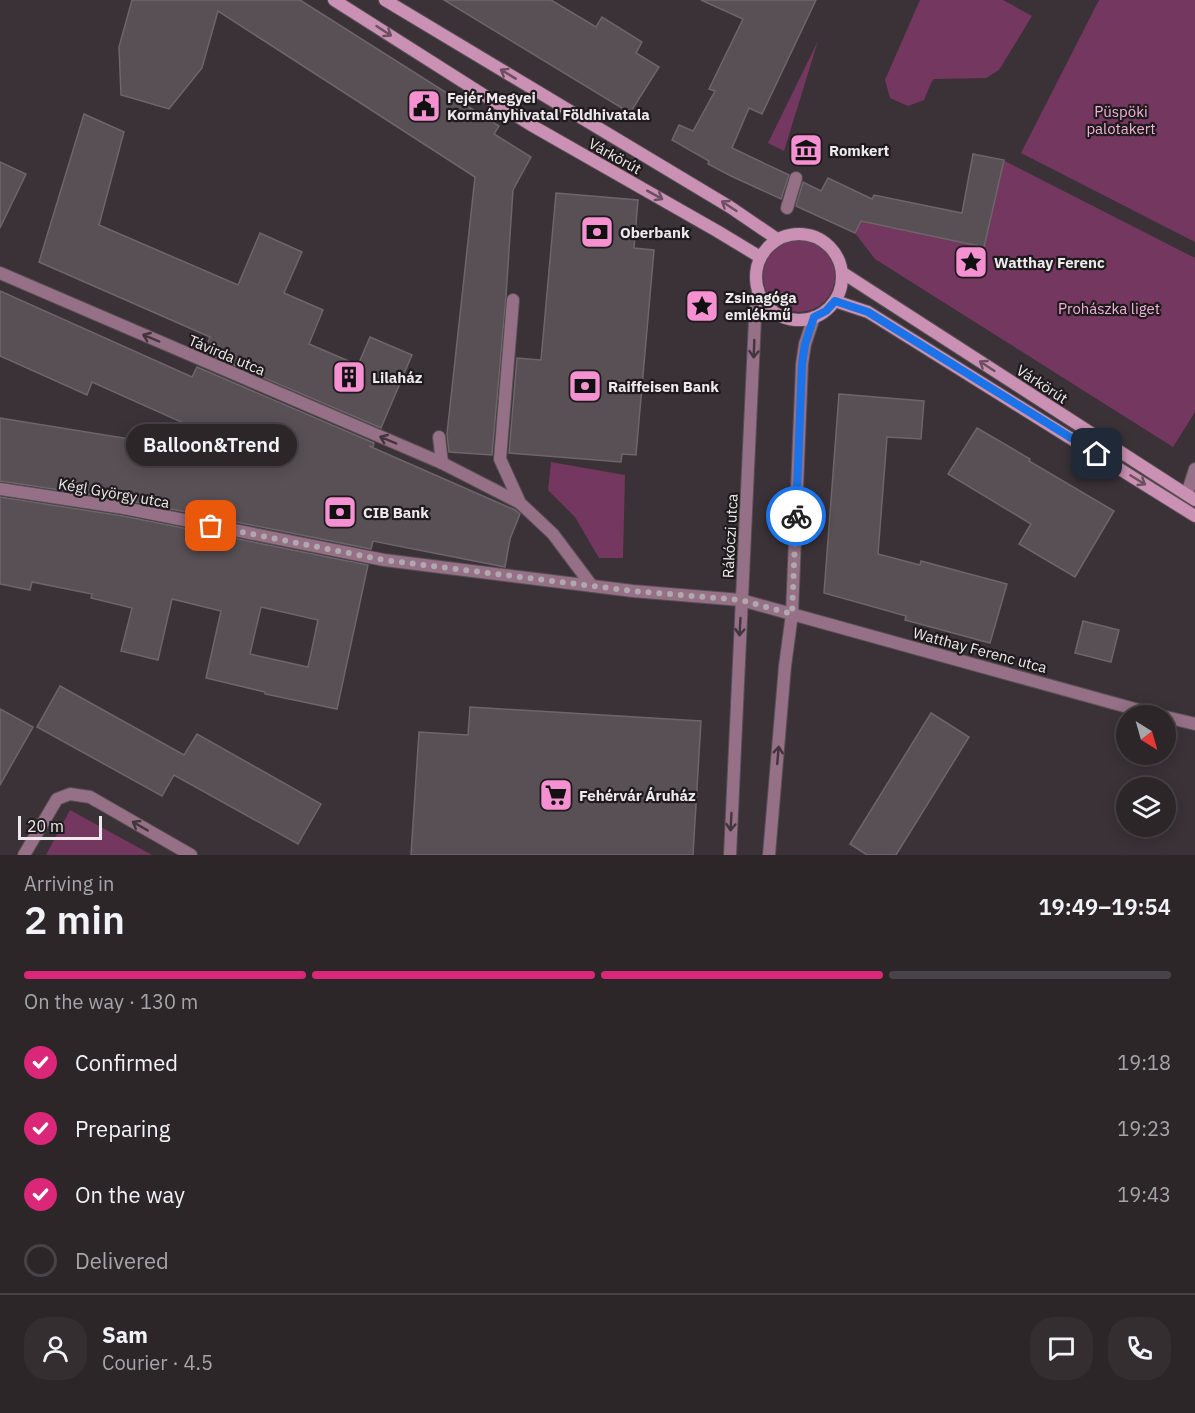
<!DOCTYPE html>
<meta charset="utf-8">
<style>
:root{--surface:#2c2629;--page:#342e31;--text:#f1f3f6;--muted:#a6a5a8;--line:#484346;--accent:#db2777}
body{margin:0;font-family:"IBM Plex Sans",sans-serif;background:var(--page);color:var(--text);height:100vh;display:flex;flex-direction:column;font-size:22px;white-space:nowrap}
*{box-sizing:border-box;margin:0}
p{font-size:20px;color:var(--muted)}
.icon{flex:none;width:33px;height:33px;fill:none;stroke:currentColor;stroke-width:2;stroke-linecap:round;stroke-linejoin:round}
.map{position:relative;height:855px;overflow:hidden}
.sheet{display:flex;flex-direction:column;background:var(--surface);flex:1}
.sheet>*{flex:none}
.needle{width:39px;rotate:143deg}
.controls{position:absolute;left:1116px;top:705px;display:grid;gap:12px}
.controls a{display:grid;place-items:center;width:60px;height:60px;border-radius:50%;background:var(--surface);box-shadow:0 3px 15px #0003,0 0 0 2px var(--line);font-size:30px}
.scale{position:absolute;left:18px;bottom:15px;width:84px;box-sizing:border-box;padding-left:6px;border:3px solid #eee9ec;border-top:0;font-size:16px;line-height:21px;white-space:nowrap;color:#eee9ec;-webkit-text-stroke:4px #1f1b1d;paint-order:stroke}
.pin{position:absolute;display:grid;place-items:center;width:51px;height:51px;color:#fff;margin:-26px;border-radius:12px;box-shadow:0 3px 9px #0006}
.courier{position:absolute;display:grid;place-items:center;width:60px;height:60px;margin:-30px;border:4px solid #1a73e8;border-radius:50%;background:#fff;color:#222;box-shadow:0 2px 8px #0007}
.bubble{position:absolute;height:42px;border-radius:21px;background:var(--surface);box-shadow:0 3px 15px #0003,0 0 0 2px var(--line);font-size:20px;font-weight:600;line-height:42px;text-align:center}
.summary em{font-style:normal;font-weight:600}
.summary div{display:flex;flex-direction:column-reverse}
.summary{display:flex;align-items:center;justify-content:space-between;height:102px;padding:0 24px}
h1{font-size:39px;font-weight:600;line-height:45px}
.bar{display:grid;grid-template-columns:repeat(4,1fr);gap:9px 6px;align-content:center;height:72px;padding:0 24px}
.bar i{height:8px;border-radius:4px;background:var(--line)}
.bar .active{background:var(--accent)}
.bar p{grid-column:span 4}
.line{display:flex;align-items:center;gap:15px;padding:0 24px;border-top:2px solid var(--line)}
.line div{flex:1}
.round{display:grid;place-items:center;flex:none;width:63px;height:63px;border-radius:24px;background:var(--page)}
ol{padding:0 24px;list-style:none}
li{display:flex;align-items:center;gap:18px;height:66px}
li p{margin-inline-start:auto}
li .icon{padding:6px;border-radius:50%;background:var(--accent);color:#fff;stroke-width:4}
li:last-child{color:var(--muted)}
li i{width:33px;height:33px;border:3px solid var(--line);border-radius:50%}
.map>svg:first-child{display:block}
.green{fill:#74375f}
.building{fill:#585055;stroke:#6d656a;stroke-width:1.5;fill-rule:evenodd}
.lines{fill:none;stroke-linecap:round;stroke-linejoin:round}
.lane-casing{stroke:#574f54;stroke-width:14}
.street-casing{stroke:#574f54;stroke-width:14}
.secondary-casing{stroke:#574f54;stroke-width:14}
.lane{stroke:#957086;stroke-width:12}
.street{stroke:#957086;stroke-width:12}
.secondary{stroke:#cb91b4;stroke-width:12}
.oneway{stroke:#6c5061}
.oneway2{stroke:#42353c}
.done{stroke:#afa9ad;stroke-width:6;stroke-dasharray:0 10.8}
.route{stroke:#1a73e8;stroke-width:8}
.labels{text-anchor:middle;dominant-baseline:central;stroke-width:4.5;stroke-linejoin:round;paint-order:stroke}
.poi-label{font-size:15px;font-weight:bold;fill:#eee9ec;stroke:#1f1b1d;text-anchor:start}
.park-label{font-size:15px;fill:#f3b1d9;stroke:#1f1b1d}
.street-label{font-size:15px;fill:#eee9ec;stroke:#1f1b1d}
</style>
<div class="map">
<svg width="1195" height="855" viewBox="0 0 1195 855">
<rect width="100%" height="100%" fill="#3a3237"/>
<g class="green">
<polygon points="920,0 1003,0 1032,16 999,70 986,78 934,79 931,83 924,100 908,106 890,98 885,80"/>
<polygon points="1099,0 1195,0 1195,242 1021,153"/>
<polygon points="818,41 784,151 768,143"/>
<polygon points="1003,160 1195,258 1195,412 1173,447 875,259 855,233 861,221 984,247"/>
<circle cx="799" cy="276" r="36"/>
<polygon points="551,462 625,475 623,558 599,558 575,517 548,490"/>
<polygon points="70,810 152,855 46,855"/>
</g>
<g class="building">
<polygon points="132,0 300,0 499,126 494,134 531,157 513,190 506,296 492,455 449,452 447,434 475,177 218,11 202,68 169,109 121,95 119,47"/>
<polygon points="444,0 551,0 596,27 602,17 642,42 636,53 659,67 630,113"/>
<polygon points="701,0 816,0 762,114 749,108 732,148 789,175 781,199 731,176 708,164 709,161 672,140 679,125 693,131 715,91 709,89 743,19"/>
<polygon points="84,114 124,132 99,225 238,285 260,233 302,252 284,293 323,310 309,344 358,365 370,337 412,355 381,428 204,352 210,337 39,262"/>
<polygon points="973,154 1004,160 984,247 861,221 855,233 796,206 803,182 821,191 828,178 872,199 874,195 962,213"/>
<polygon points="0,162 26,174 0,228"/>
<polygon points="556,193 638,200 634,248 654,250 636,455 622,454 621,462 509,453 517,358 541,360"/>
<polygon points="0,291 192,377 197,367 374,443 373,447 369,446 515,510 520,514 510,539 505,567 373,541 371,549 126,500 0,481 0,418 253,459 255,455 92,382 87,395 0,356"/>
<polygon points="839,394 924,401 921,439 887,437 878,554 920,565 921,561 1007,584 990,643 905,620 906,616 824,593"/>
<polygon points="977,428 1030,459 1029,461 1114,511 1075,577 1019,544 1031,524 948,474"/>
<path d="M0,497L123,516L368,565L337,709L265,694V692L206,678L221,611L172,599L158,660L121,651L132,608L91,598L92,594L32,582L30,590L0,584ZM261,607L318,620L308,667L250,654Z"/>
<polygon points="1083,621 1119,630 1111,662 1075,653"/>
<polygon points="60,686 184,755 197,734 321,804 298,844 174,775 162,796 37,727"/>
<polygon points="470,707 701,721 693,855 411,855 419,732 468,735"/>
<polygon points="0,709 33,727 0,785"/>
<polygon points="931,713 969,737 896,855 867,855 850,844"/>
</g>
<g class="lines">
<defs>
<g id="lane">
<polyline points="513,300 500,459 520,503"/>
<polyline points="439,437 442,463"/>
</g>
<g id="street">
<polyline points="787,208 796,178"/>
<polyline points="0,273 442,463 520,503 553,534 592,586"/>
<polyline points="0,489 124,508 384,560 633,591 741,600 1160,716"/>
<polyline points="1187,494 1195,469"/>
<polyline points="1166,717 1195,724"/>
<polyline points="24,855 57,799 70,794 90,797 191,855"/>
<polyline points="730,855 755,319 758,290"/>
<polyline points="769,855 785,666 792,614 802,364 805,344 814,317"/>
</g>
<g id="secondary">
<polyline points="334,0 531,125 717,231 760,257"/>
<polyline points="385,0 730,207 777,239"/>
<circle cx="799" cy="277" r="43"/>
<polyline points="843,273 1195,500"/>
<polyline points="835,301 868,312 1195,516"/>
</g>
</defs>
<use href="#lane" class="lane-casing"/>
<use href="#street" class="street-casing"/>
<use href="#secondary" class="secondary-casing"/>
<use href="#lane" class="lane"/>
<use href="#street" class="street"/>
<use href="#secondary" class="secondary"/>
</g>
<defs><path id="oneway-shaft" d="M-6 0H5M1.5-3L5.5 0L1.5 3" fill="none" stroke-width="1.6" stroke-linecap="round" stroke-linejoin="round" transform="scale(1.5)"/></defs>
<g class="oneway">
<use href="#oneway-shaft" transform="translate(384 31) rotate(33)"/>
<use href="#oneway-shaft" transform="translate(508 74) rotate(-149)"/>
<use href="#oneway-shaft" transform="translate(655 195) rotate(29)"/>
<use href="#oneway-shaft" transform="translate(729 206) rotate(-147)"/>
<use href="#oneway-shaft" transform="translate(987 366) rotate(-147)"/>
<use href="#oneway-shaft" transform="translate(1138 480) rotate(32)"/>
</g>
<g class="oneway2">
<use href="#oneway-shaft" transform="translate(151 338) rotate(-157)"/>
<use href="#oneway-shaft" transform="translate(754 349) rotate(92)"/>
<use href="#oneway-shaft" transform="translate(388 440) rotate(-157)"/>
<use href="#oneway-shaft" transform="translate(740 627) rotate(93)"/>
<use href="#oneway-shaft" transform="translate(778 755) rotate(-85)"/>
<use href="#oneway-shaft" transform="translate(731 822) rotate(93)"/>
<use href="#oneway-shaft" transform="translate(140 826) rotate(-150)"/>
</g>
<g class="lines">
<polyline class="done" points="211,526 384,560 633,591 741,600 792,614 796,516"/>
<polyline class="route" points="796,516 802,364 805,344 814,317 826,311 835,301 868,312 1097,454"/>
</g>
<defs>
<symbol id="civic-square" viewBox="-11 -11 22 22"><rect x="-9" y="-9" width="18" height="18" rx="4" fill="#f590d1" stroke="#1f1b1d"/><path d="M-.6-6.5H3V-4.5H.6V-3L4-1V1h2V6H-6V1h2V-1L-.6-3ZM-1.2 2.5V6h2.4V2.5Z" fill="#111"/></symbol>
<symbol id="museum-square" viewBox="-11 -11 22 22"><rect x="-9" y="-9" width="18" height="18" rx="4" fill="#f590d1" stroke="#1f1b1d"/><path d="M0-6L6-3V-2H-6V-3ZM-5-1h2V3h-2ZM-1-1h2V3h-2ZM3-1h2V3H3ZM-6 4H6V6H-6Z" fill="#111"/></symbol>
<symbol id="bank-square" viewBox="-11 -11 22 22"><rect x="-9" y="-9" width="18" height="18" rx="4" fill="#f590d1" stroke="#1f1b1d"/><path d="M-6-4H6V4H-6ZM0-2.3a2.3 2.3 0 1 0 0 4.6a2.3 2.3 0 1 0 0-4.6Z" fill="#111"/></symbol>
<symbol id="sight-square" viewBox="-11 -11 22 22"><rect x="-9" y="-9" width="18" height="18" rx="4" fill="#f590d1" stroke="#1f1b1d"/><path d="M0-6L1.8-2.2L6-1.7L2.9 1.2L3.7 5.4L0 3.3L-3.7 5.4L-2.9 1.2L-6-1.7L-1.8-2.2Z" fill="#111"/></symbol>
<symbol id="building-square" viewBox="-11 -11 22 22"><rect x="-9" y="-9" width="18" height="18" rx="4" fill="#f590d1" stroke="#1f1b1d"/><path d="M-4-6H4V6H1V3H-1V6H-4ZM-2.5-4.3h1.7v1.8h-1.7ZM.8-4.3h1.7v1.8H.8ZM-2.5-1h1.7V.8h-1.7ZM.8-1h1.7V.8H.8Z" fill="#111"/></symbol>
<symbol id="supermarket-square" viewBox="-11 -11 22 22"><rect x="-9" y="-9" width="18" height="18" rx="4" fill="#f590d1" stroke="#1f1b1d"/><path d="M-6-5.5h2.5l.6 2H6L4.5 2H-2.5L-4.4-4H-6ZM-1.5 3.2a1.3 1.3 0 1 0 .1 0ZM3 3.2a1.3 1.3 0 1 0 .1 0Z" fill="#111"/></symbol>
</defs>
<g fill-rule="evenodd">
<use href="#civic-square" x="405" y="87" width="38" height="38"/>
<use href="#museum-square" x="787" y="131" width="38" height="38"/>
<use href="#bank-square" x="578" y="213" width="38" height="38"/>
<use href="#sight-square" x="952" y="243" width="38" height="38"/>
<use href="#sight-square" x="683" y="287" width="38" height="38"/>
<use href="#building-square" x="330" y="358" width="38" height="38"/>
<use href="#bank-square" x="566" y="367" width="38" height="38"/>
<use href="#bank-square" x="321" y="493" width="38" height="38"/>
<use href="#supermarket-square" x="537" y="776" width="38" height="38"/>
</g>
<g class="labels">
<g class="poi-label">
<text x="447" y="97">Fejér Megyei<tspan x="447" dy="17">Kormányhivatal Földhivatala</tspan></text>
<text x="829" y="150">Romkert</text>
<text x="620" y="232">Oberbank</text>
<text x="994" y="262">Watthay Ferenc</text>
<text x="725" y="297">Zsinagóga<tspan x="725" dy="17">emlékmű</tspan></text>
<text x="372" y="377">Lilaház</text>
<text x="608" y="386">Raiffeisen Bank</text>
<text x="363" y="512">CIB Bank</text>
<text x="579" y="795">Fehérvár Áruház</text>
</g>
<g class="park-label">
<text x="1121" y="111">Püspöki<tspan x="1121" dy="17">palotakert</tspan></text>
<text x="1109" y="308">Prohászka liget</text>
</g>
<g class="street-label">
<text transform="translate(615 156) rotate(29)">Várkörút</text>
<text transform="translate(227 355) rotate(23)">Távirda utca</text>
<text transform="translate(1042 384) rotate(33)">Várkörút</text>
<text transform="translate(114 493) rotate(10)">Kégl György utca</text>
<text transform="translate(730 536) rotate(-87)">Rákóczi utca</text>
<text transform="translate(980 650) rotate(15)">Watthay Ferenc utca</text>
</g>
</g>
</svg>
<div class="controls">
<a><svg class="needle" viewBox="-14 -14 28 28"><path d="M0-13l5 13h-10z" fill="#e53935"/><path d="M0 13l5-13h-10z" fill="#a6a5a8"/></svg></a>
<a><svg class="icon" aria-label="layers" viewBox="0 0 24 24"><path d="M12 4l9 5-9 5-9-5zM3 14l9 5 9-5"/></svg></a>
</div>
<div class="scale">20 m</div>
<div class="pin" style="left:211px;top:526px;background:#ea580c"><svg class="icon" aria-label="bag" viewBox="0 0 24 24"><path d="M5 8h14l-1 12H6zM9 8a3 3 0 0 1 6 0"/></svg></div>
<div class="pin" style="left:1097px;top:454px;background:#1f2937"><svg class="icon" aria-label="home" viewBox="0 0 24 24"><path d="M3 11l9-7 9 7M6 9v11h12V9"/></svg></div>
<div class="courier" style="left:796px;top:516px"><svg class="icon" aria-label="bike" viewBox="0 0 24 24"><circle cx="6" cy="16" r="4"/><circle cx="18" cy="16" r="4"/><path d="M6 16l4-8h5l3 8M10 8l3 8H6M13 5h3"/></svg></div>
<div class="bubble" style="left:126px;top:424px;width:171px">Balloon&amp;Trend</div>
</div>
<section class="sheet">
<div class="summary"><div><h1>2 min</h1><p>Arriving in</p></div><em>19:49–19:54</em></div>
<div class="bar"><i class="active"></i><i class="active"></i><i class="active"></i><i></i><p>On the way · 130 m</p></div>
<ol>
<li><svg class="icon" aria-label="check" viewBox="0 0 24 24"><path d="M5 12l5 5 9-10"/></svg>Confirmed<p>19:18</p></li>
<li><svg class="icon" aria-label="check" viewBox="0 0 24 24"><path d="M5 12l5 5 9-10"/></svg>Preparing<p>19:23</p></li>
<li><svg class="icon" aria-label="check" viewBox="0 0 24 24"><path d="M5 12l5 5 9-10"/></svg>On the way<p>19:43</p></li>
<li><i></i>Delivered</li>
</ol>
<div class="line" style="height:108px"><a class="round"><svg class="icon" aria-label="person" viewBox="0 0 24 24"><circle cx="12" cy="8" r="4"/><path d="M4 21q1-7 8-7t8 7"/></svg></a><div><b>Sam</b><p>Courier · 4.5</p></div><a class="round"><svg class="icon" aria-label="chat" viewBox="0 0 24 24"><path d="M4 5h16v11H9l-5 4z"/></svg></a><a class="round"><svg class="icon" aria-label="phone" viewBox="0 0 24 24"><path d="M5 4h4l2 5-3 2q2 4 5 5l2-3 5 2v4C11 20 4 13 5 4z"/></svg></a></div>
</section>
